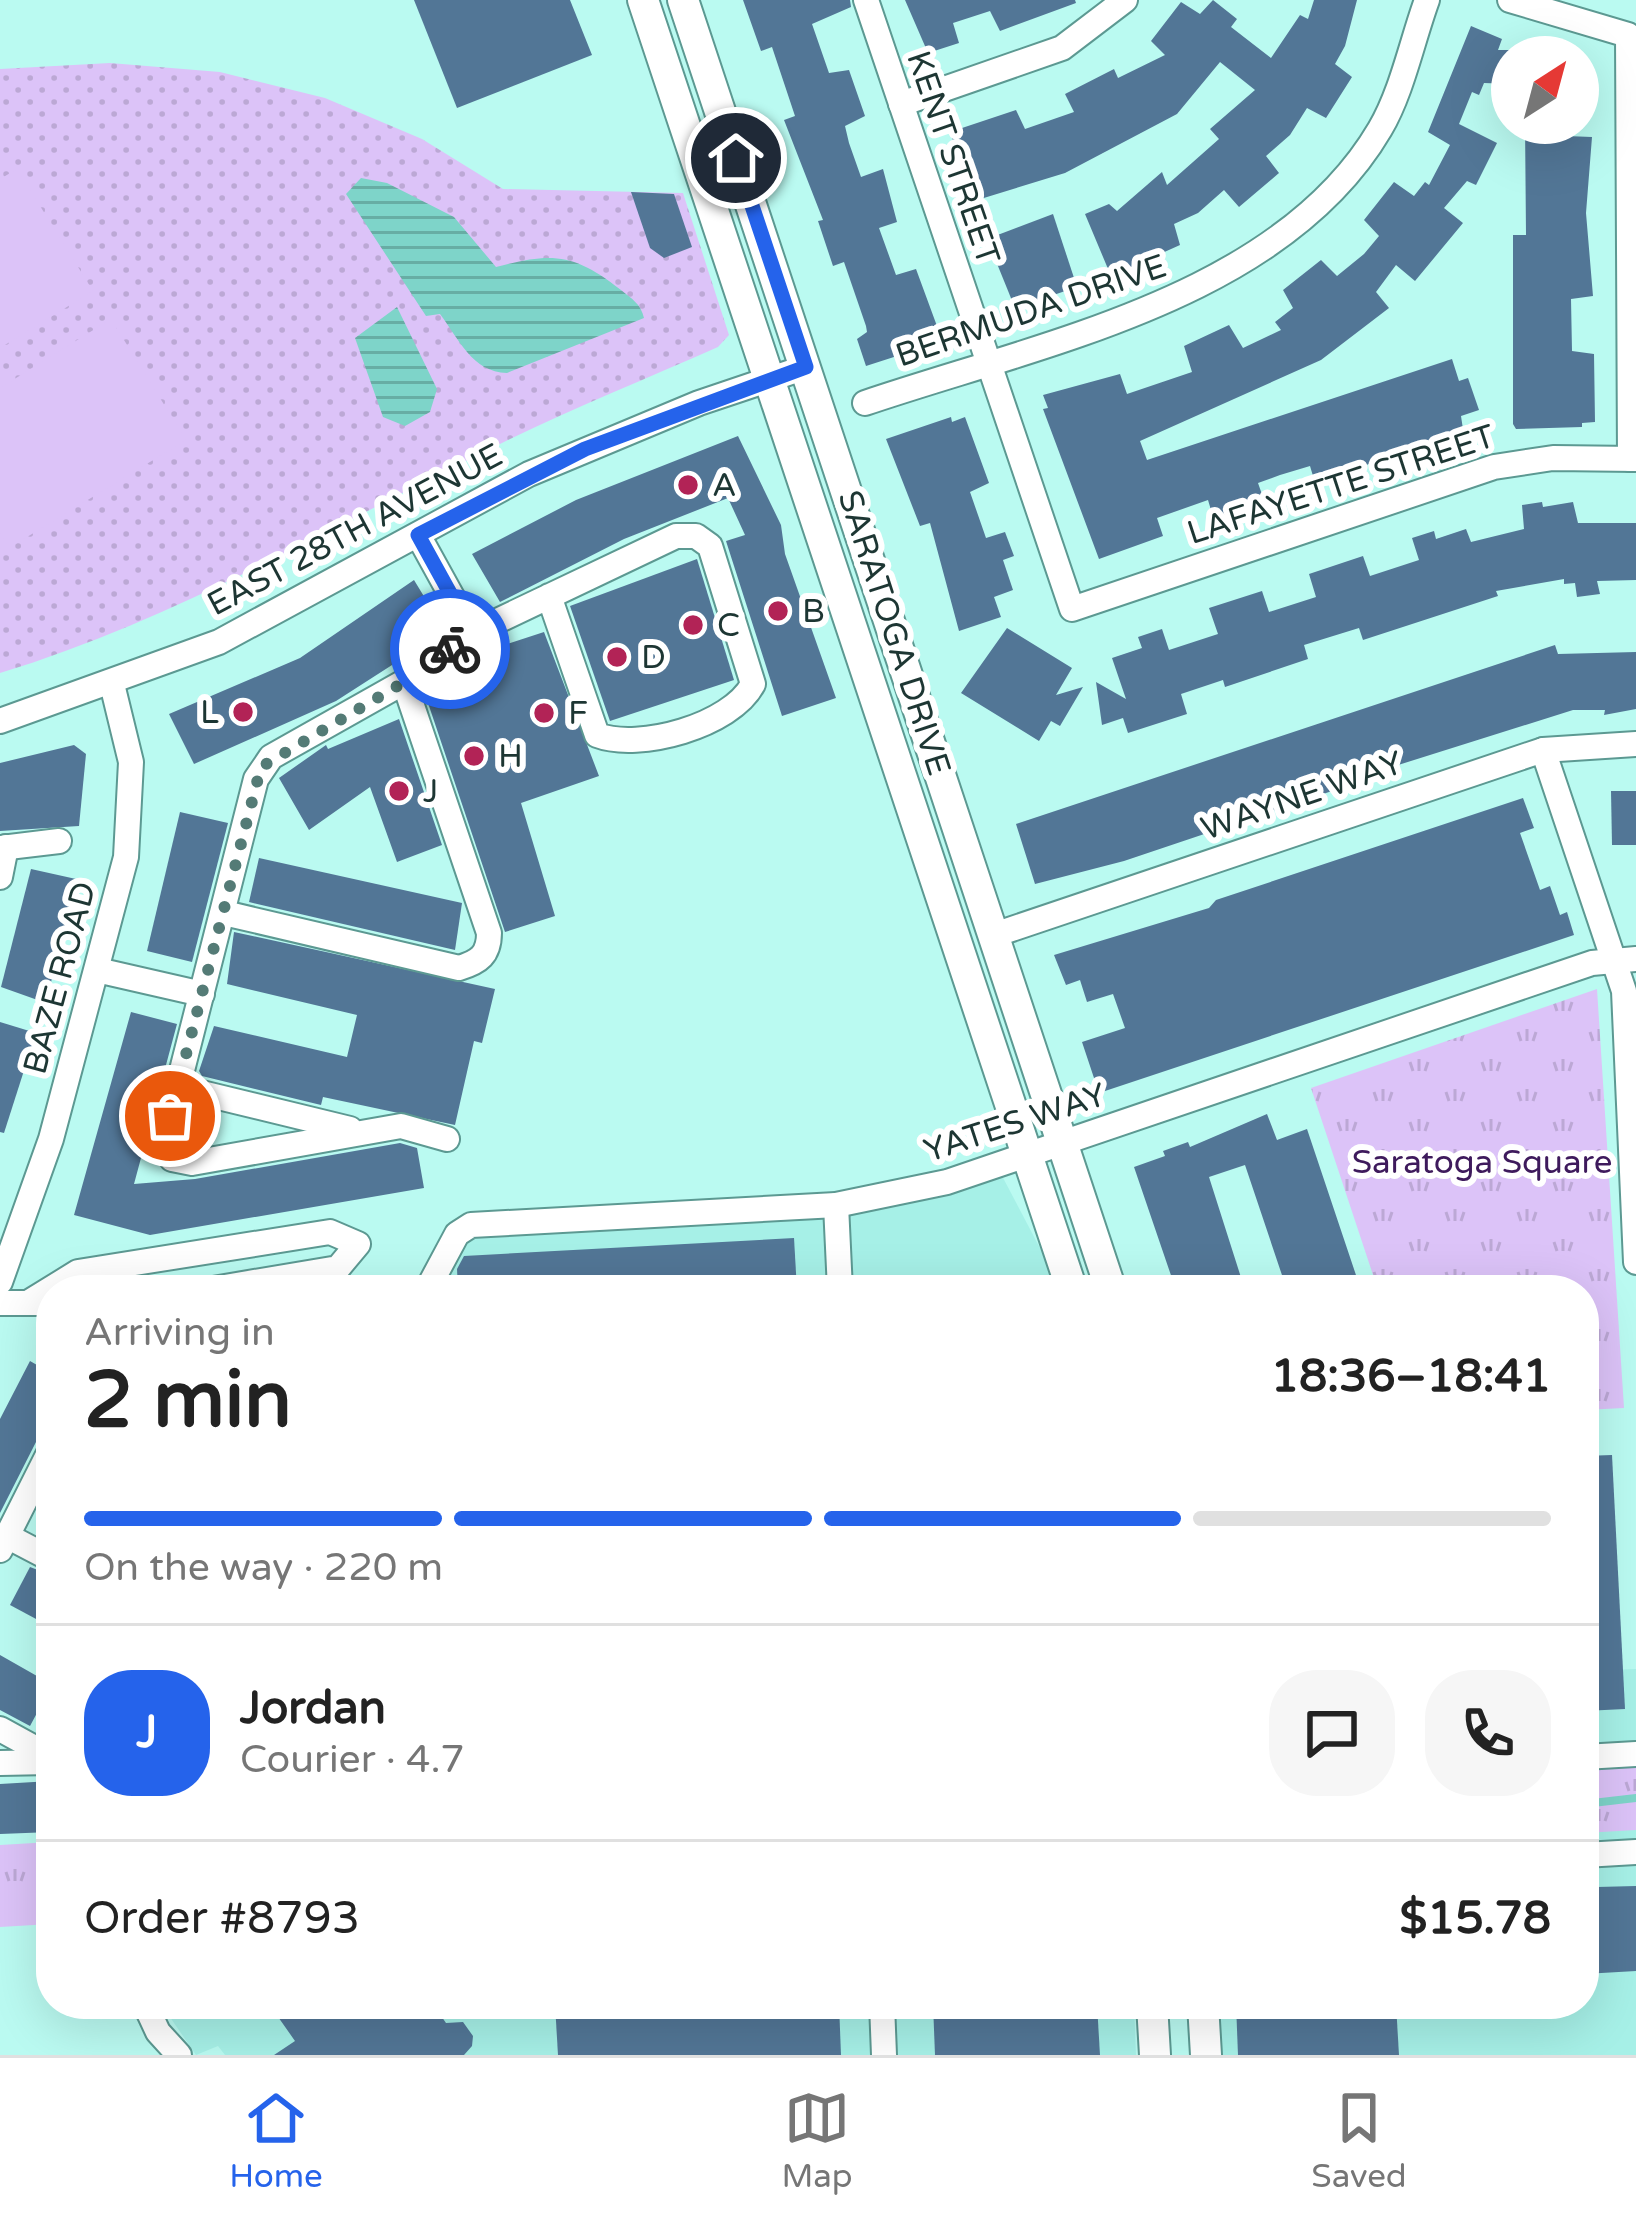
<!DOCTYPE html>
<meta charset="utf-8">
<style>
:root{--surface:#fff;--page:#f6f6f6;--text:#222;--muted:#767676;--line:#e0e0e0;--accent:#2563eb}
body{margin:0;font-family:"Varela Round",sans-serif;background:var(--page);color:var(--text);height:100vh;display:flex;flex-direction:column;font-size:45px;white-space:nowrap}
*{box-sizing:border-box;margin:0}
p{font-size:39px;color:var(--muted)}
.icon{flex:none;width:66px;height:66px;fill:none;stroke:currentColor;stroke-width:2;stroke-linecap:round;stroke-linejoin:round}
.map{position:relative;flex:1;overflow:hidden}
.panel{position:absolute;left:36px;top:1275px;width:1563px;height:744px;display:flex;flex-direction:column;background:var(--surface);border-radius:48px;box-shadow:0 12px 48px #0002}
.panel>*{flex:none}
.needle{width:78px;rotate:36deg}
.tools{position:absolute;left:1491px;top:36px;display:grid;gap:24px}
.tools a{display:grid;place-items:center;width:108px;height:108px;border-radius:50%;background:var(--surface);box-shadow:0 12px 48px #0002;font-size:60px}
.pin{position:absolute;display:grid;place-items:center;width:102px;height:102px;color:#fff;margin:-51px;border:6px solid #fff;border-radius:50%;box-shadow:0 3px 12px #0007}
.courier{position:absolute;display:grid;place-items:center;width:120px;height:120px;margin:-60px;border:9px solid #2563eb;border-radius:50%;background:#fff;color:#222;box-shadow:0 3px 15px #0007}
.headline em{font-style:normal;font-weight:800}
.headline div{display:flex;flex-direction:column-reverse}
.headline{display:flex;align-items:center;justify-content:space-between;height:204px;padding:0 48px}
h1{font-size:78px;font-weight:800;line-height:90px}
.bar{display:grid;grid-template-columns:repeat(4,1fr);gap:18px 12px;align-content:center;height:144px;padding:0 48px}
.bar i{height:15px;border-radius:9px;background:var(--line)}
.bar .on{background:var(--accent)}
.bar p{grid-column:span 4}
.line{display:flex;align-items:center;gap:30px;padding:0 48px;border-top:3px solid var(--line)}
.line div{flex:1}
.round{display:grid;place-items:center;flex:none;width:126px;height:126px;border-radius:48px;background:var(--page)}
.menu{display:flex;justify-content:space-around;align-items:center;height:168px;border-top:3px solid var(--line);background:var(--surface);font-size:33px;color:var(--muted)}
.menu a{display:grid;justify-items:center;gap:6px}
.menu .on{color:var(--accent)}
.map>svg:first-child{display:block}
.built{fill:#a6f0e7}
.grass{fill:url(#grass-dots)}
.park{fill:url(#park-tufts)}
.pitch{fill:#dcc3f8}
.water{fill:url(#water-rules)}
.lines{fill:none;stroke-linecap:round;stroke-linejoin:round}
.stream{stroke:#7ed4c9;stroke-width:8}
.building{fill:#527696}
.minor-casing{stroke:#5c9992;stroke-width:28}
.major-casing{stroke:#5c9992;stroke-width:34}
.minor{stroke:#fff;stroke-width:24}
.major{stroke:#fff;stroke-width:30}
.done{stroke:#547b76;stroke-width:12;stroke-dasharray:0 21.6}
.route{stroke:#2563eb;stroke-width:15}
.poi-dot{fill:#b22356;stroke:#fff;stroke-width:4.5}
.labels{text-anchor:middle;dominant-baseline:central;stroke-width:12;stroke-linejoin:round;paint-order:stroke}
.street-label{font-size:33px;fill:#1d3633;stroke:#fff}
.poi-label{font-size:33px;fill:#1d3633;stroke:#fff;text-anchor:start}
.park-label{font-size:33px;fill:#3e1a5c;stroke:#fff}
</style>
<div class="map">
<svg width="1636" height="2055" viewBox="0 0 1636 2055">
<defs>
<pattern id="grass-dots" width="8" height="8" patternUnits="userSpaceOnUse" patternTransform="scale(3)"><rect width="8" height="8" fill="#dcc3f8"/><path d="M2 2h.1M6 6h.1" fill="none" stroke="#bca8d5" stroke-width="1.8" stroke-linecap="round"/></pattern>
<pattern id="park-tufts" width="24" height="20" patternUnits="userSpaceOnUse" patternTransform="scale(3)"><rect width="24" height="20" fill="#dcc3f8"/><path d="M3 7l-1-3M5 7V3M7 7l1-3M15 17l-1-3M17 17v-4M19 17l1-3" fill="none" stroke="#bca8d5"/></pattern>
<pattern id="water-rules" width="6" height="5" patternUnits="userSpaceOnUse" patternTransform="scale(3)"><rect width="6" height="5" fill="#7ed4c9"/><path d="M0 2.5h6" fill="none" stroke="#67ada4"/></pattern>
</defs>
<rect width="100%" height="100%" fill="#bafaf1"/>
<g class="built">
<polygon points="1001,1174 1062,1290 440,1290 468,1237"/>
<polygon points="1636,1669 1636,2055 1215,2055 1213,2004 1584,2004 1584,1671"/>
<polygon points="161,2004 1134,2004 1136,2055 225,2055 218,2046 196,2055"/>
</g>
<path class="grass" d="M110,63L220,72L325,98L422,139L503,189L683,193L729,335L718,347C646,379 571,409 500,444C334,525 177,619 0,673V69Z"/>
<g class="park">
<polygon points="1597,989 1624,1408 1584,1410 1584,1290 1378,1290 1311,1088"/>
<polygon points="1636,1766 1636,1830 1584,1833 1584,1769"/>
<polygon points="51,1842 51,1924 0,1927 0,1845"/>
</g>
<g class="pitch">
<polygon points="17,169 93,291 0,348 0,179"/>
<polygon points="111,319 186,440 9,548 0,533 0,388"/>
</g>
<g class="water">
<path d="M361,178L387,183L454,217L496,267C552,252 574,253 621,290C632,299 641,304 644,318L507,373C472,372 459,339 440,314L426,316L346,194Z"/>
<polygon points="397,307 437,389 430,412 405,426 383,417 355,338"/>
</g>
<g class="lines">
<polyline class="stream" points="1584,1804 1636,1798"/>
</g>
<g class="building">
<polygon points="414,0 570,0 592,55 457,108"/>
<polygon points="743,0 850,0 851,7 812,24 829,73 849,70 865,116 845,126 849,143 861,177 883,169 897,222 879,228 896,275 916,269 941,337 928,346 866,366 857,339 867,332 866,326 844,262 833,266 818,221 823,220 784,120 795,116 772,47 761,51"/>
<polygon points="905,0 1075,0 1076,3 1000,31 990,11 953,23 959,43 928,53"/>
<polygon points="1213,0 1237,19 1231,27 1271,58 1300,15 1308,19 1314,0 1357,0 1345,46 1335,64 1352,77 1326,118 1307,108 1290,135 1266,156 1279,173 1239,207 1224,190 1198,213 1174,224 1180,245 1111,276 1085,214 1109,204 1117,211 1162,172 1167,185 1219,139 1210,129 1255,90 1220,62 1177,114 1065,173 974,201 950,132 1016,110 1025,129 1074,112 1065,94 1114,69 1118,78 1165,55 1151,41 1181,2 1200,14"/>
<polygon points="1471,26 1502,39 1498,50 1512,50 1512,84 1484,83 1479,95 1472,92 1459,124 1497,143 1476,185 1467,181 1444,208 1463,223 1415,281 1396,265 1376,292 1389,308 1321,360 1140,441 1147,460 1452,359 1459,381 1468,378 1479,410 1461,416 1464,436 1412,446 1316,486 1310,466 1280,475 1258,483 1265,503 1214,520 1208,500 1157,518 1163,536 1099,559 1043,409 1048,408 1043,395 1120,374 1127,394 1192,372 1184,346 1229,325 1243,348 1281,330 1275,322 1293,308 1283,290 1321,260 1337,276 1364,254 1379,236 1364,220 1394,182 1414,196 1425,182 1429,185 1450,145 1428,132"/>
<polygon points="1525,123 1566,123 1566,136 1592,137 1586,213 1593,296 1571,299 1572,351 1594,354 1595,422 1582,423 1582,427 1516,429 1513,424 1513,235 1526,235"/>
<polygon points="631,192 674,194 692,247 664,258 650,248"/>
<polygon points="1053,214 1077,287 1015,308 987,239"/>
<polygon points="951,417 952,422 965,417 989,483 970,492 986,538 1005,532 1014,556 1003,560 1013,590 994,597 1001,617 959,631 930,523 920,526 886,439"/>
<polygon points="738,436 781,525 785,554 836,698 782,716 726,541 745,535 728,498 624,539 500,602 472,554 576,500"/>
<polygon points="1542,502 1543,507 1573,502 1578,523 1636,523 1636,580 1597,581 1600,594 1577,597 1575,583 1564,584 1564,579 1496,591 1498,596 1363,640 1359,628 1304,645 1308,659 1225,687 1223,680 1181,694 1187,714 1128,733 1123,718 1102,725 1096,682 1126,699 1112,658 1142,648 1138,637 1162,629 1169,650 1218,634 1209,608 1262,591 1269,612 1316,597 1309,574 1363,556 1370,576 1419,560 1412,538 1434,531 1436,539 1466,529 1471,542 1524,529 1522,505"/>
<polygon points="697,559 734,680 610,721 570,606"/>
<polygon points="414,580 445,631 336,701 194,764 169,714 300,658"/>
<polygon points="1007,628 1072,668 1056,695 1083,687 1060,726 1051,721 1039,741 961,693"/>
<polygon points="544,632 599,776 521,803 555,916 505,932 426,697 497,673 489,650"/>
<polygon points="1555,645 1558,654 1636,652 1636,709 1604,715 1605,710 1573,710 1341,783 1330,787 1332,791 1124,861 1035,884 1016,824"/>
<polygon points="399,719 442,845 397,862 370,787 309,830 279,778 326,745 328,749"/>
<polygon points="74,745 86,754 79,826 0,831 0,763"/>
<polygon points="1611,791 1636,791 1636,845 1612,845"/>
<polygon points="1523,798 1534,828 1520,833 1540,890 1550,886 1560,915 1567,912 1574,935 1099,1093 1082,1042 1125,1028 1113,994 1087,1002 1080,980 1066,985 1054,955 1209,908 1216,900"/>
<polygon points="180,812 228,823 192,962 147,951"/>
<polygon points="259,858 462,903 455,950 249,902"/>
<polygon points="31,869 76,879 46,1003 1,987"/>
<polygon points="234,932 495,989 482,1043 474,1041 455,1125 323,1097 321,1105 202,1076 199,1071 214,1026 347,1057 357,1015 227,984"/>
<polygon points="131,1012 177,1024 134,1184 195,1179 400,1143 417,1148 424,1188 150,1235 74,1215"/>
<polygon points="0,1022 36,1033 4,1133 0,1132"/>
<polygon points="1267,1114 1277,1140 1307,1129 1361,1290 1287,1290 1245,1165 1209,1177 1245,1290 1176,1290 1134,1167 1165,1156 1163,1151 1188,1142 1190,1147"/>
<polygon points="794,1238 797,1290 458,1290 457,1269 464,1256"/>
<polygon points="30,1361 51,1373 51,1425 36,1442 0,1513 0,1419"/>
<polygon points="1612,1455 1625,1709 1584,1711 1584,1456"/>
<polygon points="30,1567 51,1575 51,1627 10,1605"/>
<polygon points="0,1655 51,1684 51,1721 37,1713 30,1726 0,1710"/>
<polygon points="51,1781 51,1832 0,1834 0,1784"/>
<polygon points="1636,1886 1636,1971 1584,1974 1584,1898 1598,1898 1597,1887"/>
<polygon points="269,2004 433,2004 446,2023 463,2022 473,2036 472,2046 464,2055 274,2055 295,2041"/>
<polygon points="555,2004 839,2004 841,2055 558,2055"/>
<polygon points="933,2004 1097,2004 1100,2055 935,2055"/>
<polygon points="1236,2004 1396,2004 1399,2055 1238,2055"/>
</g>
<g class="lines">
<defs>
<g id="minor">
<polyline points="866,0 1072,609 1494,467 1553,458 1636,459"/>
<polyline points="1510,0 1628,35 1630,459"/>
<polyline points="901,104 1062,48 1125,0"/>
<path d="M865,403C1038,344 1281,298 1380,129C1402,92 1412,41 1427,0"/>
<polyline points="418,535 472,633"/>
<polyline points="0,721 219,642 529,474 699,403 806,367"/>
<polyline points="1543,750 1624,991 1636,1262"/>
<polyline points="0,848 59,841"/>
<polyline points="0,877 6,847"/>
<path d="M224,913L459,968C479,962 489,955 489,933L404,682"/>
<polyline points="994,935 1543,750 1636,744"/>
<polyline points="97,970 202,994"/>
<polyline points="177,1087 350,1129"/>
<path d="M447,1139L401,1126L192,1163L172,1159L163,1145L256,779L271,757L404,682L472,633L676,536H696L710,546L753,684C731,726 639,751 597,735L549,596"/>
<polyline points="836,1205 840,1290"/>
<polyline points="0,1282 51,1139 126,857 131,762 112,684"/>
<polyline points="427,1290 457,1234 471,1225 836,1205 947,1182 1592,963 1636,959"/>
<polyline points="31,1301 78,1272 330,1232 358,1244 338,1268 207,1290"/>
<polyline points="0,1303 43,1303"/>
<polyline points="7,1536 51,1559"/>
<polyline points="0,1550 51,1449"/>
<polyline points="0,1729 51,1757"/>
<polyline points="1584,1757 1636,1754"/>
<polyline points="0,1763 51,1762"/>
<polyline points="1584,1855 1636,1852"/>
<polyline points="145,2004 158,2032 179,2055"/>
<polyline points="882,2004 884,2055"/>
</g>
<g id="major">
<polyline points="643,0 1072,1290"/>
<polyline points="683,0 1111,1290"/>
<polyline points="1152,2004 1155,2055"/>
<polyline points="1203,2004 1206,2055"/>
</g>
</defs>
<use href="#minor" class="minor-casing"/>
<use href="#major" class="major-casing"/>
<use href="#minor" class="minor"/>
<use href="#major" class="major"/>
</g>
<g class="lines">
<polyline class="done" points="170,1116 261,767 404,682 450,649"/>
<polyline class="route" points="450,649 472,633 418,535 585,449 806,367 736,158"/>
</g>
<g class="poi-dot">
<circle cx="688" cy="485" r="12"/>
<circle cx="778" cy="611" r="12"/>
<circle cx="693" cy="625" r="12"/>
<circle cx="617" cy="657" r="12"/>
<circle cx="243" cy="712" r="12"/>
<circle cx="544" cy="713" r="12"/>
<circle cx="474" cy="756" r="12"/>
<circle cx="399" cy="791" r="12"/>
</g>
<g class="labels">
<g class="street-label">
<text transform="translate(953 158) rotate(71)">KENT STREET</text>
<text transform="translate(1031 311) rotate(-19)">BERMUDA DRIVE</text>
<text transform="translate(1341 485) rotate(-18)">LAFAYETTE STREET</text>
<text transform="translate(355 530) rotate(-28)">EAST 28TH AVENUE</text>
<text transform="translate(894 633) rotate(72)">SARATOGA DRIVE</text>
<text transform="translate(1302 796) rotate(-19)">WAYNE WAY</text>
<text transform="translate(60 978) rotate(-75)">BAZE ROAD</text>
<text transform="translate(1015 1123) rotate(-18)">YATES WAY</text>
</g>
<g class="poi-label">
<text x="712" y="485">A</text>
<text x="802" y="611">B</text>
<text x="717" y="625">C</text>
<text x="641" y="657">D</text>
<text x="219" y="712" text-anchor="end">L</text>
<text x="568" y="713">F</text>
<text x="498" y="756">H</text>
<text x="423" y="791">J</text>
</g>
<g class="park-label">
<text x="1482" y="1162">Saratoga Square</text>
</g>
</g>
</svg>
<div class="tools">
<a><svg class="needle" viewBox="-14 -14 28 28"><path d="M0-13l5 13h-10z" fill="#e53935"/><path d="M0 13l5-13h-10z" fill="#767676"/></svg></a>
</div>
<div class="pin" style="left:170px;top:1116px;background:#ea580c"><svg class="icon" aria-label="bag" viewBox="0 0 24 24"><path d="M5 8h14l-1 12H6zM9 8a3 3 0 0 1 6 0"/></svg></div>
<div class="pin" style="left:736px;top:158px;background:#1f2937"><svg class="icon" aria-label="home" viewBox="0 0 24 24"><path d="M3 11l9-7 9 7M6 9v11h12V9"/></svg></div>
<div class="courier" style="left:450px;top:649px"><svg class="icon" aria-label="bike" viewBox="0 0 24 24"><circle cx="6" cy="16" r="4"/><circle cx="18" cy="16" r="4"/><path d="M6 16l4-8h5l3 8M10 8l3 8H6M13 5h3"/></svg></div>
<section class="panel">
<div class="headline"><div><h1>2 min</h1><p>Arriving in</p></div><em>18:36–18:41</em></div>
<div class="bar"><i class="on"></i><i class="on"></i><i class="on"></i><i></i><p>On the way · 220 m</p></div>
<div class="line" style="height:216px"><b class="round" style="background:var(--accent);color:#fff">J</b><div><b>Jordan</b><p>Courier · 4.7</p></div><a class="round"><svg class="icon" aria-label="chat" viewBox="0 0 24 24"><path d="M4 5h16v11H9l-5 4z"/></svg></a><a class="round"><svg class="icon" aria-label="phone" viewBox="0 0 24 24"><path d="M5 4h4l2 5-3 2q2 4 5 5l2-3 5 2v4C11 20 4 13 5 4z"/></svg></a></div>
<div class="line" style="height:156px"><div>Order #8793</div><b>$15.78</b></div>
</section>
</div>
<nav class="menu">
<a class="on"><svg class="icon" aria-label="home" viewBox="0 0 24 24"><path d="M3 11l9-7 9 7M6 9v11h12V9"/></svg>Home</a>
<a><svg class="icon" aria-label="map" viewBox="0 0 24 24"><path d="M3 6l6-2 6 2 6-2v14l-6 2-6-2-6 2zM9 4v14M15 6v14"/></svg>Map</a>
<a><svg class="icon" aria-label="saved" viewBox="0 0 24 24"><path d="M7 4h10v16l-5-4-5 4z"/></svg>Saved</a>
</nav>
